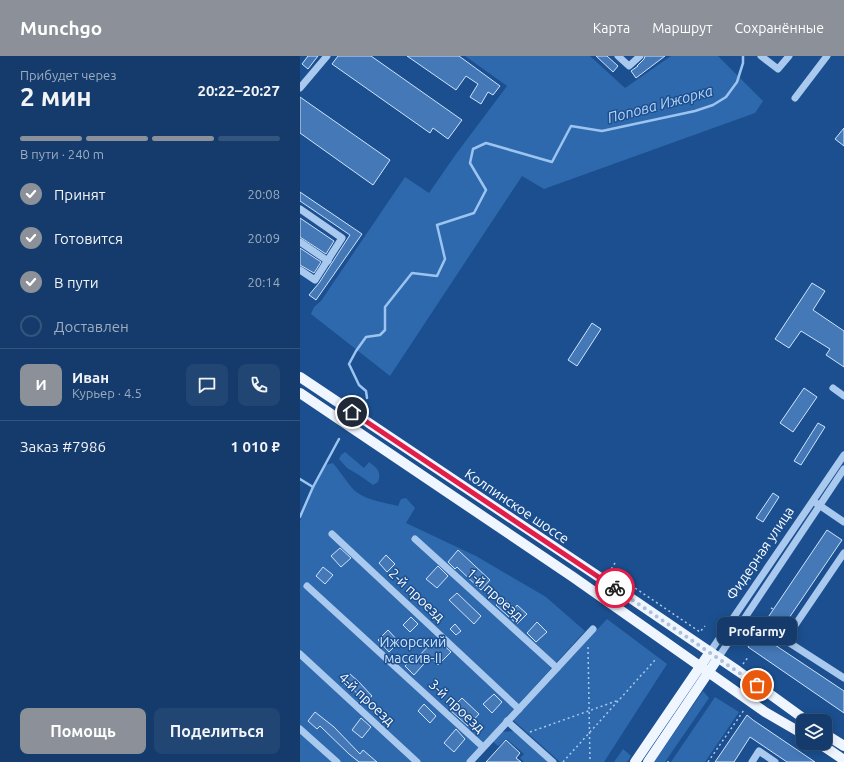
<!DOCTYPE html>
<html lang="ru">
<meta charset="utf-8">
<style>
:root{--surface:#143b6b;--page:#214673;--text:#f1f3f6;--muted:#9dadc1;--line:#33557e;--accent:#8c9099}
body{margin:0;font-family:Ubuntu,sans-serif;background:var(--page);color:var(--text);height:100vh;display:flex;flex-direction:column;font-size:15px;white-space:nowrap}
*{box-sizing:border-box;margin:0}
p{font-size:13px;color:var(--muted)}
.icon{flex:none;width:22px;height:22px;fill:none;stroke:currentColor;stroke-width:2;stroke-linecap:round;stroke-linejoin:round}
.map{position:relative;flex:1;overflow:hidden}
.details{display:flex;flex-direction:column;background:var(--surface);width:300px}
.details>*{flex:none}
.buttons{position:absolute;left:496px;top:658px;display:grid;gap:8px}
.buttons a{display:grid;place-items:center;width:36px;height:36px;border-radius:8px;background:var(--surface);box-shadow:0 2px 10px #0003,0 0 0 1px var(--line);font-size:20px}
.pin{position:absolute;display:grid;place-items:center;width:34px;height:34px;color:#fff;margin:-17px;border:2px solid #fff;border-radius:50%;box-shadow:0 1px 4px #0007}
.courier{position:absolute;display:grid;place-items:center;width:40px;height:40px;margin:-20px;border:3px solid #e11d48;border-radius:50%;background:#fff;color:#222;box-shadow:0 1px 5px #0007}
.bubble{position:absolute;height:28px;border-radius:8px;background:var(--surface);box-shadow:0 2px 10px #0003,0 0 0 1px var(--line);font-size:13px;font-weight:700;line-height:28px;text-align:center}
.headline em{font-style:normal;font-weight:700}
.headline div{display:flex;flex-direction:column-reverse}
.headline{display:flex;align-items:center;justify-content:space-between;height:68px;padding:0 20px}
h1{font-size:26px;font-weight:700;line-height:30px}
.bar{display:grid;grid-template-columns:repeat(4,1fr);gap:6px 4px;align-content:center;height:48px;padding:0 20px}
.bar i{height:5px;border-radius:3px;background:var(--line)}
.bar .selected{background:var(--accent)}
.bar p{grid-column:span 4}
.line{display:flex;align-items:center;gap:10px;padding:0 20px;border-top:1px solid var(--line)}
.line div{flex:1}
.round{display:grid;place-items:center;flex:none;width:42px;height:42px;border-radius:8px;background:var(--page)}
ol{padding:0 20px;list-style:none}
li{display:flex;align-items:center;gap:12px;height:44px}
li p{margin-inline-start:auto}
li .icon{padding:4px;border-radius:50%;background:var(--accent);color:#fff;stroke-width:4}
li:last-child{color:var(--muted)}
li i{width:22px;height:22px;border:2px solid var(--line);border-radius:50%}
.action{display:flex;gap:8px;margin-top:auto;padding:8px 20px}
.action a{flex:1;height:46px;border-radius:8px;background:var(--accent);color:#fff;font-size:16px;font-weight:700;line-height:46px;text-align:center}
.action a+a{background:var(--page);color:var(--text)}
header{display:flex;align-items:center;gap:24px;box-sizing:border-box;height:56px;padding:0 20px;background:var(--accent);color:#fff}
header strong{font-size:19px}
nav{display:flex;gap:22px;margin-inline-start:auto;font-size:14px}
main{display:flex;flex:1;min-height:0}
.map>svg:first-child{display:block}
.green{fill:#2e69ad}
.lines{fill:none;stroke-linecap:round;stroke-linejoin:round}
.stream{stroke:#9cc4f0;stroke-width:2.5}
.building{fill:#4478b7;stroke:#cfe3fa}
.path{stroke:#a9c9ee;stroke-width:1.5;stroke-dasharray:2 3;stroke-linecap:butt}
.minor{stroke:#a9c9ee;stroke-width:7}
.major{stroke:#f0f6ff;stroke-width:10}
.done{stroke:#afc1d8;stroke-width:4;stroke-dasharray:0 7.2}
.route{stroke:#e11d48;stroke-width:5}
.labels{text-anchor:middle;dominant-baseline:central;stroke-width:3;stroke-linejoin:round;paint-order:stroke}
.street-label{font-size:14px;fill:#fff;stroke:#1b4f8f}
.park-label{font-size:14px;fill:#cfe3fa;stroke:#1b4f8f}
.water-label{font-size:15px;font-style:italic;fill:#b5d3f5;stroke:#1b4f8f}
</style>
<header>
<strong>Munchgo</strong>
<nav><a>Карта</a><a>Маршрут</a><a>Сохранённые</a></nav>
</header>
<main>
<section class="details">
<div class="headline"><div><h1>2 мин</h1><p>Прибудет через</p></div><em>20:22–20:27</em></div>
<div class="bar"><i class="selected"></i><i class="selected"></i><i class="selected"></i><i></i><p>В пути · 240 m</p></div>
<ol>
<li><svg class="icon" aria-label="check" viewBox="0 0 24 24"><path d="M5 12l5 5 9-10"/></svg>Принят<p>20:08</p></li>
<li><svg class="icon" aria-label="check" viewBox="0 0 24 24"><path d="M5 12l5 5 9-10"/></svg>Готовится<p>20:09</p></li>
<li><svg class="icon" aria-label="check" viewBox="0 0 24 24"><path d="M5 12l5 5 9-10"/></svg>В пути<p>20:14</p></li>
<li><i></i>Доставлен</li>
</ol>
<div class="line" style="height:72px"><b class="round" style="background:var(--accent);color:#fff">И</b><div><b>Иван</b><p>Курьер · 4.5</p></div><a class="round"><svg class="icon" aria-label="chat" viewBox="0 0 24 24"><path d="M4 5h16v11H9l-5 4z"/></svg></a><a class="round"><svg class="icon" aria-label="phone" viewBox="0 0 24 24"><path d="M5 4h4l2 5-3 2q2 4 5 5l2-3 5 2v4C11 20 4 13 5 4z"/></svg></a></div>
<div class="line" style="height:52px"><div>Заказ #7986</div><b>1 010 ₽</b></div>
<div class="action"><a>Помощь</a><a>Поделиться</a></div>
</section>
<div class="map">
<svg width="544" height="706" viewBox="0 0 544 706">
<rect width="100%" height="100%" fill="#1b4f8f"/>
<g class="green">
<polygon points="165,0 290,0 325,32 371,0 418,0 463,45 455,57 244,133 222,120 90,320 11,258 14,251 21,245 105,121 129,137 156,98 207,30"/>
<path d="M45,396L64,412L69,406C77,412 82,416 78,426L73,429L59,419L47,412L39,403L41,399Z"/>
<path d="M33,407C40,415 45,424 52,432C63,444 83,446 98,450L101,443L106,442L115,452L106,467L176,500L246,541L285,575L166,706H0V465L16,427L26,409Z"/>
<polygon points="307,563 367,608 304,706 260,706 213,664"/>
<polygon points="403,635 409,642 365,706 354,706"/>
<polygon points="415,641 439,656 405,706 371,706"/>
<polygon points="215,675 249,706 224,706 220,702 224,698 207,683 198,690 192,685 201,676"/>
<polygon points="323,693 331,700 327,706 314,706"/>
</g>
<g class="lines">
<g class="stream">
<polyline points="67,342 66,335 59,329 49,308 56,295 66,281 80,279 85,274 85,251 112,217 137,220 145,203 137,169 174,157 186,134 170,107 173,93 186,87 252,106 271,70 302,75 395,55 413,49 426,41 437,26 443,7 443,0"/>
<polyline points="0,423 13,431"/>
<polyline points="0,461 13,431 39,383"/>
</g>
</g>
<g class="building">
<polygon points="8,0 18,0 8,13 2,8"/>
<polygon points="38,0 71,0 162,64 148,83 133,72 130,77 32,8"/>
<polygon points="107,0 159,0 200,30 193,39 188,36 181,48 170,41 178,28 166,20 156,34"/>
<polygon points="296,0 307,0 318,10 313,16"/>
<polygon points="345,0 365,0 336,22 331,15 338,10 337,10 344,3"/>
<polygon points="0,41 90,104 73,129 0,77"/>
<polygon points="544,72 544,90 535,83"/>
<polygon points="0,136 62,178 16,244 9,239 19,227 50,179 0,145"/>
<polygon points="0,162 34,185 26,198 0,181"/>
<polygon points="0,192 21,206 14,217 0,209"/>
<polygon points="512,227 525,235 513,254 544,275 544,311 526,299 530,293 501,275 489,292 475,283"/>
<polygon points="292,267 301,273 277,310 268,304"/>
<polygon points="504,332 517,341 493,376 480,367"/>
<polygon points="518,367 525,371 501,409 494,405"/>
<polygon points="473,437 479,441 463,466 456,462"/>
<polygon points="527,474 542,484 472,587 544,635 544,657 448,591"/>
<polygon points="40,492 51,502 41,511 31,500"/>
<polygon points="158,494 190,524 181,534 157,511 155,513 148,506"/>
<polygon points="86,499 95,508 87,516 79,507"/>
<polygon points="138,510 148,520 137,532 126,523"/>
<polygon points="23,511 33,519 25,528 16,520"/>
<polygon points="157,537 181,560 174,568 149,544"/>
<polygon points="202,542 215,552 217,549 227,558 217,568 196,549"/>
<polygon points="111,561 118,568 110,576 103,569"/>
<polygon points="237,566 247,576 236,586 227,577"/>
<polygon points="155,568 161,575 156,579 150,573"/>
<polygon points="88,574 99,586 89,596 78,584"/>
<polygon points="136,582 151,596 138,609 130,601 114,619 105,610 114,601 116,603"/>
<polygon points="50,618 59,626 72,640 65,646 53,633 52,635 43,626"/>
<polygon points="194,638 202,646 192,657 183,648"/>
<polygon points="162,642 179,658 168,670 150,654"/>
<polygon points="124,648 136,660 130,667 118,655"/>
<polygon points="15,656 34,671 60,698 63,694 77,706 59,706 49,698 20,670 17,673 8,665"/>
<polygon points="447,659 453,664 515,706 487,706 450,681 434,706 415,706"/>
<polygon points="61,662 71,671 62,682 52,674"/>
<polygon points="156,673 165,683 154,696 144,687"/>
<polygon points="206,684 220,697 216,702 221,706 186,706"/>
</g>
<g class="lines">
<g class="path">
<polyline points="315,507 310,515 400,576 405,570"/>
<polyline points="471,552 473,553"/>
<polyline points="288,591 290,706"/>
<polyline points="443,608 449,600"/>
<polyline points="230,676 319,644"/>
<polyline points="368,705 368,706"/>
<polyline points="263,706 355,604"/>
<polyline points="408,706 444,654"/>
</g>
<g class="minor">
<polyline points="318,0 329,10 340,0"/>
<polyline points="461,0 478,13 489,0"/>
<polyline points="0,32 27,0"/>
<polyline points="495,42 527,0"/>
<polyline points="0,153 42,182 15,224 0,214"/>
<polyline points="0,186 28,205"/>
<polyline points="533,332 544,340"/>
<polyline points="516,447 544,466"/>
<polyline points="32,478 219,653"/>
<polyline points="115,483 257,612"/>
<polyline points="544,497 485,584 544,622"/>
<polyline points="7,530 183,691"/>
<polyline points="410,596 544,399"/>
<polyline points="0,598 117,706"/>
<polyline points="418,602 544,413"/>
<polyline points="207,665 253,706"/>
<polyline points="0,673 37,706"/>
<polyline points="170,706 293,573"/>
<polyline points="452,706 459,695 475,706"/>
</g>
<g class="major">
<polyline points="0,321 332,543 438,615 507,665"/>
<polyline points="0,337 273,521 465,656 503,678"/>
<polyline points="525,678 544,690"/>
<polyline points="519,687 544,704"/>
<polyline points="335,706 410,596"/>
<polyline points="348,706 418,602"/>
</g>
</g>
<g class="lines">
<polyline class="done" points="315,532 457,629"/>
<polyline class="route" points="52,356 315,532"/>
</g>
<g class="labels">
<g class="street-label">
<text transform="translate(217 450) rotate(34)">Колпинское шоссе</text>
<text transform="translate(460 497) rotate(-56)">Фидерная улица</text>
<text transform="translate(195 538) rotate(42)">1-й проезд</text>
<text transform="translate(117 539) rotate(43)">2-й проезд</text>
<text transform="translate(67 643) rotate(43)">4-й проезд</text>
<text transform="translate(157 650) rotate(43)">3-й проезд</text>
</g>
<g class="park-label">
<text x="113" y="586">Ижорский<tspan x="113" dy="16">массив-II</tspan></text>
</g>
<g class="water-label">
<text transform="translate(360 48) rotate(-15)">Попова Ижорка</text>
</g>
</g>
</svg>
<div class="buttons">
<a><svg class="icon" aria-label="layers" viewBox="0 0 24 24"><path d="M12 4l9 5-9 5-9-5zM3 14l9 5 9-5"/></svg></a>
</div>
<div class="pin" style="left:457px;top:629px;background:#ea580c"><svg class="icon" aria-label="bag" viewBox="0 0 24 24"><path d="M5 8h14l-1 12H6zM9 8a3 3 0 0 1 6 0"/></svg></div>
<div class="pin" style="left:52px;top:356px;background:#1f2937"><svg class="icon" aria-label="home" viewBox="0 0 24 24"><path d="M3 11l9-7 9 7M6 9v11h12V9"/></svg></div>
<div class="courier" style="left:315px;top:532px"><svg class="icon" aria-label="bike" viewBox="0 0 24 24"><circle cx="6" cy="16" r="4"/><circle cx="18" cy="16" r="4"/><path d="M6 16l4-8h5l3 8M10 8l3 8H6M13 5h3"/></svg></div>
<div class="bubble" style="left:417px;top:561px;width:80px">Profarmy</div>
</div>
</main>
